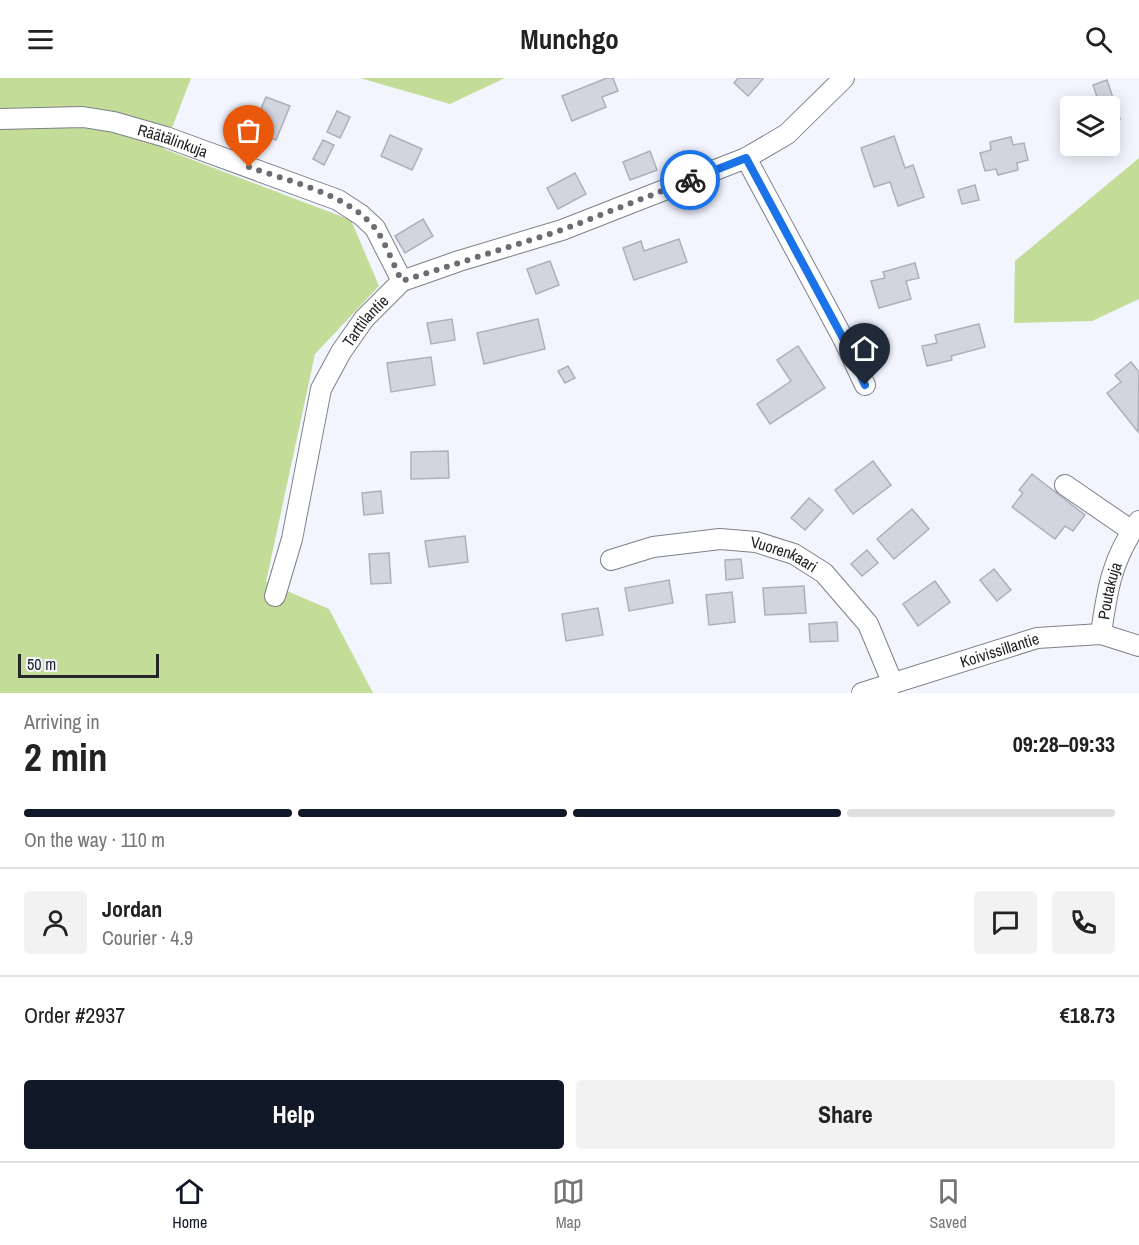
<!DOCTYPE html>
<meta charset="utf-8">
<style>
:root{--surface:#fff;--page:#f2f2f2;--text:#222;--muted:#767676;--line:#e0e0e0;--accent:#111827}
body{margin:0;font-family:"Archivo Narrow",sans-serif;background:var(--page);color:var(--text);height:100vh;display:flex;flex-direction:column;font-size:22px;white-space:nowrap}
*{box-sizing:border-box;margin:0}
p{font-size:20px;color:var(--muted)}
.icon{flex:none;width:33px;height:33px;fill:none;stroke:currentColor;stroke-width:2;stroke-linecap:round;stroke-linejoin:round}
.map{position:relative;height:615px;overflow:hidden}
.side{display:flex;flex-direction:column;background:var(--surface);flex:1}
.side>*{flex:none}
.buttons{position:absolute;left:1060px;top:18px;display:grid;gap:12px}
.buttons a{display:grid;place-items:center;width:60px;height:60px;border-radius:6px;background:var(--surface);box-shadow:0 3px 15px #0003;font-size:30px}
.scale{position:absolute;left:18px;bottom:15px;width:141px;box-sizing:border-box;padding-left:6px;border:3px solid #242529;border-top:0;font-size:16px;line-height:21px;white-space:nowrap;color:#242529;-webkit-text-stroke:4px #f2f4fe;paint-order:stroke}
.pin{position:absolute;display:grid;place-items:center;width:51px;height:51px;color:#fff;margin:-62px -26px;border-radius:50% 50% 50% 0;rotate:-45deg;box-shadow:0 0 6px #0007}
.pin .icon{rotate:45deg}
.courier{position:absolute;display:grid;place-items:center;width:60px;height:60px;margin:-30px;border:4px solid #1a73e8;border-radius:50%;background:#fff;color:#222;box-shadow:0 2px 8px #0007}
.head em{font-style:normal;font-weight:700}
.head div{display:flex;flex-direction:column-reverse}
.head{display:flex;align-items:center;justify-content:space-between;height:102px;padding:0 24px}
h1{font-size:39px;font-weight:700;line-height:45px}
.bar{display:grid;grid-template-columns:repeat(4,1fr);gap:9px 6px;align-content:center;height:72px;padding:0 24px}
.bar i{height:8px;border-radius:4px;background:var(--line)}
.bar .selected{background:var(--accent)}
.bar p{grid-column:span 4}
.line{display:flex;align-items:center;gap:15px;padding:0 24px;border-top:2px solid var(--line)}
.line div{flex:1}
.round{display:grid;place-items:center;flex:none;width:63px;height:63px;border-radius:6px;background:var(--page)}
.button{display:flex;gap:12px;margin-top:auto;padding:12px 24px}
.button a{flex:1;height:69px;border-radius:6px;background:var(--accent);color:#fff;font-size:24px;font-weight:700;line-height:69px;text-align:center}
.button a+a{background:var(--page);color:var(--text)}
header{display:flex;justify-content:space-between;align-items:center;height:78px;padding:0 24px;background:var(--surface);font-size:27px;font-weight:700}
.tabs{display:flex;justify-content:space-around;align-items:center;height:84px;border-top:2px solid var(--line);background:var(--surface);font-size:16px;color:var(--muted)}
.tabs a{display:grid;justify-items:center;gap:3px}
.tabs .selected{color:var(--accent)}
.map>svg:first-child{display:block}
.green{fill:#c3dc97}
.building{fill:#d2d5e0;stroke:#adb0ba;stroke-width:1.5}
.lines{fill:none;stroke-linecap:round;stroke-linejoin:round}
.minor-casing{stroke:#7e808a;stroke-width:22}
.minor{stroke:#fff;stroke-width:20}
.done{stroke:#6c6d74;stroke-width:6;stroke-dasharray:0 10.8}
.route{stroke:#1a73e8;stroke-width:8}
.labels{text-anchor:middle;dominant-baseline:central;stroke-width:6;stroke-linejoin:round;paint-order:stroke}
.street-label{font-size:16px;fill:#242529;stroke:#f2f4fe}
</style>
<header><svg class="icon" aria-label="menu" viewBox="0 0 24 24"><path d="M4 6h16M4 12h16M4 18h16"/></svg>Munchgo<svg class="icon" aria-label="search" viewBox="0 0 24 24"><circle cx="10" cy="10" r="6"/><path d="M15 15l6 6"/></svg></header>
<div class="map">
<svg width="1139" height="615" viewBox="0 0 1139 615">
<rect width="100%" height="100%" fill="#f2f4fe"/>
<g class="green">
<polygon points="0,0 191,0 164,71 351,142 379,208 315,276 266,504 329,531 373,615 0,615"/>
<polygon points="360,0 505,0 450,26"/>
<polygon points="1139,80 1139,221 1092,243 1014,245 1015,183"/>
</g>
<g class="building">
<polygon points="607,0 613,0 618,13 602,19 606,29 572,43 562,18"/>
<polygon points="738,0 762,0 763,1 748,18 734,5"/>
<polygon points="1107,2 1120,41 1110,45 1110,28 1071,28 1071,40 1067,29 1097,19 1093,7"/>
<polygon points="266,19 290,28 276,62 252,52"/>
<polygon points="337,33 350,39 340,60 327,54"/>
<polygon points="390,57 422,71 412,92 381,78"/>
<polygon points="894,58 905,90 913,87 924,119 898,128 890,104 874,109 861,70"/>
<polygon points="1011,59 1013,67 1024,65 1028,82 1017,85 1018,92 998,97 996,91 985,93 980,75 991,72 990,64"/>
<polygon points="323,62 334,67 324,87 313,81"/>
<polygon points="650,73 657,92 630,102 623,84"/>
<polygon points="575,95 586,116 558,131 547,110"/>
<polygon points="975,107 979,122 962,126 958,112"/>
<polygon points="423,141 433,158 405,175 395,158"/>
<polygon points="679,161 687,184 634,202 623,170 641,163 644,173"/>
<polygon points="550,183 559,207 536,216 527,191"/>
<polygon points="915,185 919,200 906,203 911,221 879,230 871,203 885,200 883,194"/>
<polygon points="452,241 455,262 431,266 427,245"/>
<polygon points="538,241 545,271 484,286 477,255"/>
<polygon points="979,246 985,269 951,278 952,282 927,288 922,268 937,265 935,257"/>
<polygon points="798,268 825,310 770,346 757,326 791,303 777,282"/>
<polygon points="431,279 435,307 391,314 387,285"/>
<polygon points="1131,284 1139,294 1138,354 1107,315 1121,304 1115,297"/>
<polygon points="568,288 575,300 565,305 558,293"/>
<polygon points="448,373 449,400 411,401 411,374"/>
<polygon points="873,383 891,407 853,436 835,412"/>
<polygon points="1032,396 1085,437 1073,453 1065,448 1055,461 1012,429 1023,415 1019,412"/>
<polygon points="381,413 383,435 364,437 362,415"/>
<polygon points="809,420 823,432 805,452 791,440"/>
<polygon points="912,431 929,451 894,481 877,461"/>
<polygon points="465,458 468,484 429,489 425,463"/>
<polygon points="867,472 878,485 862,498 851,486"/>
<polygon points="389,475 391,505 371,506 369,476"/>
<polygon points="741,481 743,500 726,502 725,482"/>
<polygon points="994,491 1011,512 997,523 980,502"/>
<polygon points="669,502 673,525 629,533 625,510"/>
<polygon points="935,503 950,524 918,548 903,526"/>
<polygon points="804,508 806,535 765,537 763,510"/>
<polygon points="732,514 735,544 709,547 706,517"/>
<polygon points="598,530 603,557 566,563 562,536"/>
<polygon points="837,544 838,563 810,564 809,546"/>
</g>
<g class="lines">
<defs>
<g id="minor">
<path id="s1" d="M0,41L83,39L114,44L166,59L338,122L361,137L375,150L402,203"/>
<polyline points="746,80 844,262 865,307"/>
<polyline points="1065,407 1132,453"/>
<path id="s2" d="M611,482L653,469L720,461L756,464L794,476L824,495L868,546L893,606"/>
<path id="s3" d="M275,518L292,461L321,311L341,274L364,241L402,203L459,183L562,152L746,80L787,56L844,0"/>
<path id="s4" d="M1101,556C1107,512 1112,480 1139,443"/>
<path id="s5" d="M862,615L1037,560L1101,556L1139,568"/>
</g>
</defs>
<use href="#minor" class="minor-casing"/>
<use href="#minor" class="minor"/>
</g>
<g class="lines">
<path class="done" d="M249,89C288,103 347,116 374,149C384,160 394,189 402,203L562,152L690,102"/>
<polyline class="route" points="690,102 746,80 844,262 865,307"/>
</g>
<g class="labels">
<g class="street-label">
<text stroke="none"><textPath href="#s1" startOffset="176">Räätälinkuja</textPath></text>
<text stroke="none"><textPath href="#s3" startOffset="294">Tarttilantie</textPath></text>
<text stroke="none"><textPath href="#s2" startOffset="178">Vuorenkaari</textPath></text>
<text stroke="none"><textPath href="#s4" startOffset="44">Poutakuja</textPath></text>
<text stroke="none"><textPath href="#s5" startOffset="144">Koivissillantie</textPath></text>
</g>
</g>
</svg>
<div class="buttons">
<a><svg class="icon" aria-label="layers" viewBox="0 0 24 24"><path d="M12 4l9 5-9 5-9-5zM3 14l9 5 9-5"/></svg></a>
</div>
<div class="scale">50 m</div>
<div class="pin" style="left:249px;top:89px;background:#ea580c"><svg class="icon" aria-label="bag" viewBox="0 0 24 24"><path d="M5 8h14l-1 12H6zM9 8a3 3 0 0 1 6 0"/></svg></div>
<div class="pin" style="left:865px;top:307px;background:#1f2937"><svg class="icon" aria-label="home" viewBox="0 0 24 24"><path d="M3 11l9-7 9 7M6 9v11h12V9"/></svg></div>
<div class="courier" style="left:690px;top:102px"><svg class="icon" aria-label="bike" viewBox="0 0 24 24"><circle cx="6" cy="16" r="4"/><circle cx="18" cy="16" r="4"/><path d="M6 16l4-8h5l3 8M10 8l3 8H6M13 5h3"/></svg></div>
</div>
<section class="side">
<div class="head"><div><h1>2 min</h1><p>Arriving in</p></div><em>09:28–09:33</em></div>
<div class="bar"><i class="selected"></i><i class="selected"></i><i class="selected"></i><i></i><p>On the way · 110 m</p></div>
<div class="line" style="height:108px"><a class="round"><svg class="icon" aria-label="person" viewBox="0 0 24 24"><circle cx="12" cy="8" r="4"/><path d="M4 21q1-7 8-7t8 7"/></svg></a><div><b>Jordan</b><p>Courier · 4.9</p></div><a class="round"><svg class="icon" aria-label="chat" viewBox="0 0 24 24"><path d="M4 5h16v11H9l-5 4z"/></svg></a><a class="round"><svg class="icon" aria-label="phone" viewBox="0 0 24 24"><path d="M5 4h4l2 5-3 2q2 4 5 5l2-3 5 2v4C11 20 4 13 5 4z"/></svg></a></div>
<div class="line" style="height:78px"><div>Order #2937</div><b>€18.73</b></div>
<div class="button"><a>Help</a><a>Share</a></div>
</section>
<nav class="tabs">
<a class="selected"><svg class="icon" aria-label="home" viewBox="0 0 24 24"><path d="M3 11l9-7 9 7M6 9v11h12V9"/></svg>Home</a>
<a><svg class="icon" aria-label="map" viewBox="0 0 24 24"><path d="M3 6l6-2 6 2 6-2v14l-6 2-6-2-6 2zM9 4v14M15 6v14"/></svg>Map</a>
<a><svg class="icon" aria-label="saved" viewBox="0 0 24 24"><path d="M7 4h10v16l-5-4-5 4z"/></svg>Saved</a>
</nav>
